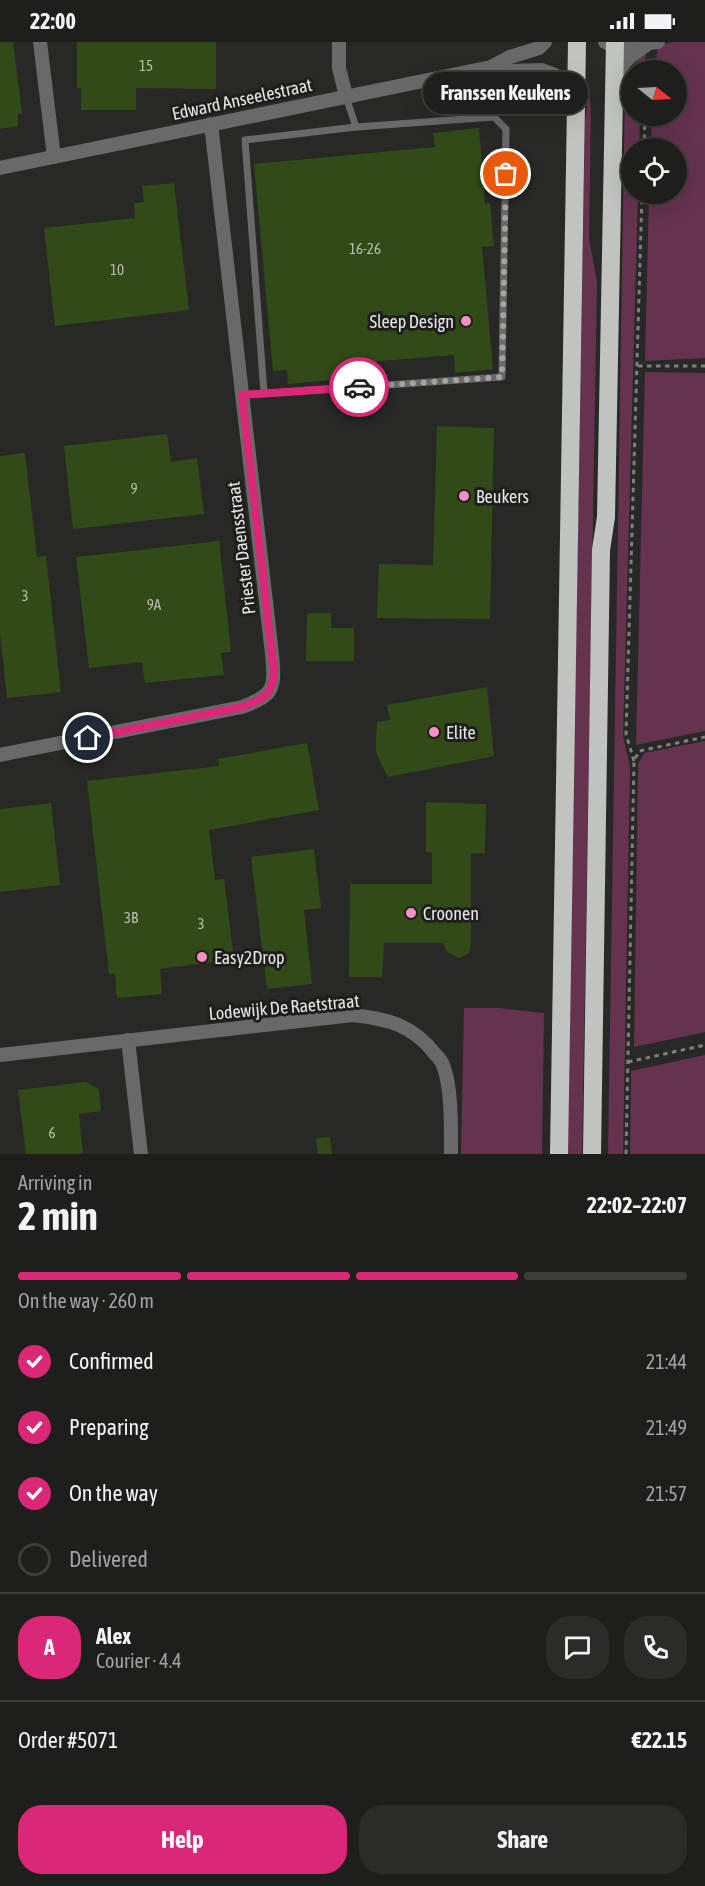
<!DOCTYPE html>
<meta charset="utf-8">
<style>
:root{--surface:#1e1f1d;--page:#2b2c2a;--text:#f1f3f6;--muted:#a1a2a4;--line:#3c3d3b;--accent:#db2777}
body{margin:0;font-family:"Asap Condensed",sans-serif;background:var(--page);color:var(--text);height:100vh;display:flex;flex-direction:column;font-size:22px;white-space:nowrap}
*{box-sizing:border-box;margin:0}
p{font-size:20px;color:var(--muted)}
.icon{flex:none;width:33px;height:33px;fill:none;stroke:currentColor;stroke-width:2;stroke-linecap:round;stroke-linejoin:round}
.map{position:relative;height:1112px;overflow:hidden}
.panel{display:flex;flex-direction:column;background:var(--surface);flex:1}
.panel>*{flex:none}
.needle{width:39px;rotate:108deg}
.controls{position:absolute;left:621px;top:18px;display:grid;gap:12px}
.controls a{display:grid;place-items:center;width:66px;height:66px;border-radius:50%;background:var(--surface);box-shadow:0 6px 24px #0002,0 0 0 2px var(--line);font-size:30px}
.pin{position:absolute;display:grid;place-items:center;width:51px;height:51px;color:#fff;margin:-26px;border:3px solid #fff;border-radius:50%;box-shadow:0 2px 6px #0007}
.courier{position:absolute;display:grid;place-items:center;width:60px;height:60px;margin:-30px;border:4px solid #db2777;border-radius:50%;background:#fff;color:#222;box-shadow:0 2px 8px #0007}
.bubble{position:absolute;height:42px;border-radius:21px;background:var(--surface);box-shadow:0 6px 24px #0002,0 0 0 2px var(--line);font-size:20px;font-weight:700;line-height:42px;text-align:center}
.headline em{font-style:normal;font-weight:700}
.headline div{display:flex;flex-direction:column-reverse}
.headline{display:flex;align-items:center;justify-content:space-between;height:102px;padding:0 18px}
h1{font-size:39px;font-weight:700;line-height:45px}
.bar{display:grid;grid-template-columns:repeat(4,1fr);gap:9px 6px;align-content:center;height:72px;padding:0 18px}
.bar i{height:8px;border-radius:4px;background:var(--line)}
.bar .active{background:var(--accent)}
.bar p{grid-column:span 4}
.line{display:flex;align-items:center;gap:15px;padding:0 18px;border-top:2px solid var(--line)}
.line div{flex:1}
.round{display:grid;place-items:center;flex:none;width:63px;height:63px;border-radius:24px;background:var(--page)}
ol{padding:0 18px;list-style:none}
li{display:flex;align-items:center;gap:18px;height:66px}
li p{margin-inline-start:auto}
li .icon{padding:6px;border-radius:50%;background:var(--accent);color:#fff;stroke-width:4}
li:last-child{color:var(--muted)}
li i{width:33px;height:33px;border:3px solid var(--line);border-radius:50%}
.button{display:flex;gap:12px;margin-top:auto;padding:12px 18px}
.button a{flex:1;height:69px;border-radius:24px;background:var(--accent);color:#fff;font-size:24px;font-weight:700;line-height:69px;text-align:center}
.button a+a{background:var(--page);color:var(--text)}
.status{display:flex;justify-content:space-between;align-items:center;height:42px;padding:0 30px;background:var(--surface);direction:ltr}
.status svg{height:16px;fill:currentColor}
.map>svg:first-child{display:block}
.green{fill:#65334e}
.building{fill:#324a17}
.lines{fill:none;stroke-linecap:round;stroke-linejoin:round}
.path{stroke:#7d7e7d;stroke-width:3;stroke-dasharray:4.5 4.5;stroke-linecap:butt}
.lane{stroke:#686968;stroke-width:7}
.street{stroke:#686968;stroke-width:14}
.highway{stroke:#c1c3c0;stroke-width:18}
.done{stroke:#a3a4a2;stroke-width:6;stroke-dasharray:0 10.8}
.route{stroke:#db2777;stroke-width:8}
.poi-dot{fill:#fa8fc7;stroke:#1e1f1d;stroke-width:2}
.labels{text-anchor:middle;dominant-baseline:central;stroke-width:6;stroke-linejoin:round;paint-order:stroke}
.number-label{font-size:15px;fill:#b8bfb2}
.street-label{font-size:18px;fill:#e5e6e5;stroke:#1e1f1d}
.poi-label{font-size:18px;fill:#e5e6e5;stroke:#1e1f1d;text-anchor:start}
</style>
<div class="status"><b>22:00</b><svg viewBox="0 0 49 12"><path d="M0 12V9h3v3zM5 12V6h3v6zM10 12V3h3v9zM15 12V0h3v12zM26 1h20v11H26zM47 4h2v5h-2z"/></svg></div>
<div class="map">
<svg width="705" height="1112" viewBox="0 0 705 1112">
<rect width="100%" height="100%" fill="#282927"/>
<g class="green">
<polygon points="673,0 705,0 705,316 645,319 649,152 676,152 676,106 651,106 652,74 676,74 676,28 655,28 658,3"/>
<polygon points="646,10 644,28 632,28 632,74 640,74 639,106 632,106 632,152 638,152 623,694 630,725 623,1112 608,1112 625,43 633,23"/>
<polygon points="589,52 591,68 589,196 597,240 582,1112 567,1112 585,78"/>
<polygon points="645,330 705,331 705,689 636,703"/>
<polygon points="705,699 705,990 634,1005 638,722 644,711"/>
<polygon points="464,966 499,966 544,971 542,1112 461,1112"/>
<polygon points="705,1013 705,1112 630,1112 631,1029"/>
</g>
<g class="building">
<polygon points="0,0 13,0 22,71 18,72 18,84 0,87"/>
<polygon points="77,0 216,0 216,47 136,46 136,68 81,68 81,46 77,46"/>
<polygon points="479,86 485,162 490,161 494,204 482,205 493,327 455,331 454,313 370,320 372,334 288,342 287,328 273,329 254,122 435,105 433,91"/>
<polygon points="174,141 189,268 55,284 44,186 135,176 134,161 144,160 142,144"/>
<polygon points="437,384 494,386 490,577 377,576 379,522 433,523"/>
<polygon points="167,392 171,420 197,416 204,472 73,487 64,404"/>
<polygon points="25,411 37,515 46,514 61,650 7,656 0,591 0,414"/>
<polygon points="219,499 231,610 221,611 224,633 145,641 142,620 89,626 76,515"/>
<polygon points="307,571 331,571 331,586 354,586 354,619 306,619"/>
<polygon points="487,645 494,714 388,735 382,724 376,709 376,696 377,680 390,678 387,663"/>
<polygon points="307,701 319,768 209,788 215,838 224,837 234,917 160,927 162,952 117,956 115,932 109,932 87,739 219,724 218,717"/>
<polygon points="426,760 486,762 485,811 471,812 471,901 469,911 459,916 447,910 443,901 384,901 382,935 349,935 350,842 432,842 432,811 426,810"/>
<polygon points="51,761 60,843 0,850 0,767"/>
<polygon points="314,807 321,866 304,868 312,942 267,947 251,815"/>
<polygon points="86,1040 99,1047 101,1069 79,1072 83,1112 26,1112 18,1048"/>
<polygon points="330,1095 332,1112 318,1112 316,1096"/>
</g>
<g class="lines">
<g class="path">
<polyline points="647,28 647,19"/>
<polyline points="644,106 645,74"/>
<polyline points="638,324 705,324"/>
<polyline points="634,719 626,692 642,152"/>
<polyline points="628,1020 705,1003"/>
<polyline points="626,1112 634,719 639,709 705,695"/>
</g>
<g class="lane">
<polyline points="264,351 245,98 356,85"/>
<polyline points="242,353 502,335 506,87 494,75 356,85 346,55"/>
</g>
<g class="street">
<polyline points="40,0 54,115"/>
<polyline points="339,0 339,26 346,54"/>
<polyline points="605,0 615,5 658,0"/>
<polyline points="491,25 510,29 542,28 555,33 565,46 572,69"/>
<path d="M616,37C621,19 633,12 648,2"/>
<polyline points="0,126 491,25 510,15 539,6 545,0"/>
<path d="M0,713L242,665C275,653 275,646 272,612L211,82"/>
<polyline points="128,998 141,1112"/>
<path d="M0,1013L353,973C388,977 413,983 435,1012C438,1015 442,1019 443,1023C452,1045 451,1088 451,1112"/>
</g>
<g class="highway">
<polyline points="559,1112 577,0"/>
<polyline points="592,1112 601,508 606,475 615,0"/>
</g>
</g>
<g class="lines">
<polyline class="done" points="359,345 502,335 506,132"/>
<path class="route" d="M88,696L242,665C263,657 272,654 274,630L242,353L359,345"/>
</g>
<g class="poi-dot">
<circle cx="466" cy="279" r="6"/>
<circle cx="464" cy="454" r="6"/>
<circle cx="434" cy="690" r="6"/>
<circle cx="411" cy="871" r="6"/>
<circle cx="202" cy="915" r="6"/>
</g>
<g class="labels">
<g class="number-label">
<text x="146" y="23">15</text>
<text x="365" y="206">16-26</text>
<text x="117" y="227">10</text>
<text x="134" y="446">9</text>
<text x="25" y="553">3</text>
<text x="154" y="562">9A</text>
<text x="131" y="875">3B</text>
<text x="201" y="881">3</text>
<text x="52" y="1090">6</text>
</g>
<g class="street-label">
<text transform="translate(242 57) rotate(-12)">Edward Anseelestraat</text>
<text transform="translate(241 506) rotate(-97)">Priester Daensstraat</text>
<text transform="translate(284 965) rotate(-5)">Lodewijk De Raetstraat</text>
</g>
<g class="poi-label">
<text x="454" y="279" text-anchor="end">Sleep Design</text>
<text x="476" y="454">Beukers</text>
<text x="446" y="690">Elite</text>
<text x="423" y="871">Croonen</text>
<text x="214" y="915">Easy2Drop</text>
</g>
</g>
</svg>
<div class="controls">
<a><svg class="needle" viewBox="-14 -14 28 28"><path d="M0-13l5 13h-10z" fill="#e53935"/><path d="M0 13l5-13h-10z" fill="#a1a2a4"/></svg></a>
<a><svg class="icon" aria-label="locate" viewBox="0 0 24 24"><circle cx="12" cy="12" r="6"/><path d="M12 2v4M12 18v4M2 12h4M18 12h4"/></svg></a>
</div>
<div class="pin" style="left:506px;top:132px;background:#ea580c"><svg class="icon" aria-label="bag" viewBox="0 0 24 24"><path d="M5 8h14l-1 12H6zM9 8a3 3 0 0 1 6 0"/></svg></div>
<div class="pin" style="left:88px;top:696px;background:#1f2937"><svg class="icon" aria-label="home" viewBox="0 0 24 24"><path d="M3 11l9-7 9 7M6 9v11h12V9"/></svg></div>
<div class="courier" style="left:359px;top:345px"><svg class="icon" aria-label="car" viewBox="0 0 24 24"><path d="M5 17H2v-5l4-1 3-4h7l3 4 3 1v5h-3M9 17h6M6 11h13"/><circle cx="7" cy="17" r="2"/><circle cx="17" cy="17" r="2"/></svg></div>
<div class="bubble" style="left:423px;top:30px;width:165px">Franssen Keukens</div>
</div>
<section class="panel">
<div class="headline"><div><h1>2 min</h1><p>Arriving in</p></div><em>22:02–22:07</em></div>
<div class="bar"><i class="active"></i><i class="active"></i><i class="active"></i><i></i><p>On the way · 260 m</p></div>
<ol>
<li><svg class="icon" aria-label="check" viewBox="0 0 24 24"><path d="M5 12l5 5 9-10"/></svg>Confirmed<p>21:44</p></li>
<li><svg class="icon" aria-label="check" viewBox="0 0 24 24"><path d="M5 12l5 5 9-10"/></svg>Preparing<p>21:49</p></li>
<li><svg class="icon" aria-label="check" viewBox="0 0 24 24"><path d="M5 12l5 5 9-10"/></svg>On the way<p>21:57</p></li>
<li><i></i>Delivered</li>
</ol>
<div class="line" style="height:108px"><b class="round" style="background:var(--accent);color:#fff">A</b><div><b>Alex</b><p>Courier · 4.4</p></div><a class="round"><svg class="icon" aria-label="chat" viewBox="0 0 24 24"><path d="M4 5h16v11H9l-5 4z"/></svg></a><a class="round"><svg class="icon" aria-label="phone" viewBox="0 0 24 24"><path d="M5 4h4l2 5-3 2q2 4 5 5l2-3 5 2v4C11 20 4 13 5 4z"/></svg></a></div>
<div class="line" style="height:78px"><div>Order #5071</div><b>€22.15</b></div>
<div class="button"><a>Help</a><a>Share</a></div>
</section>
